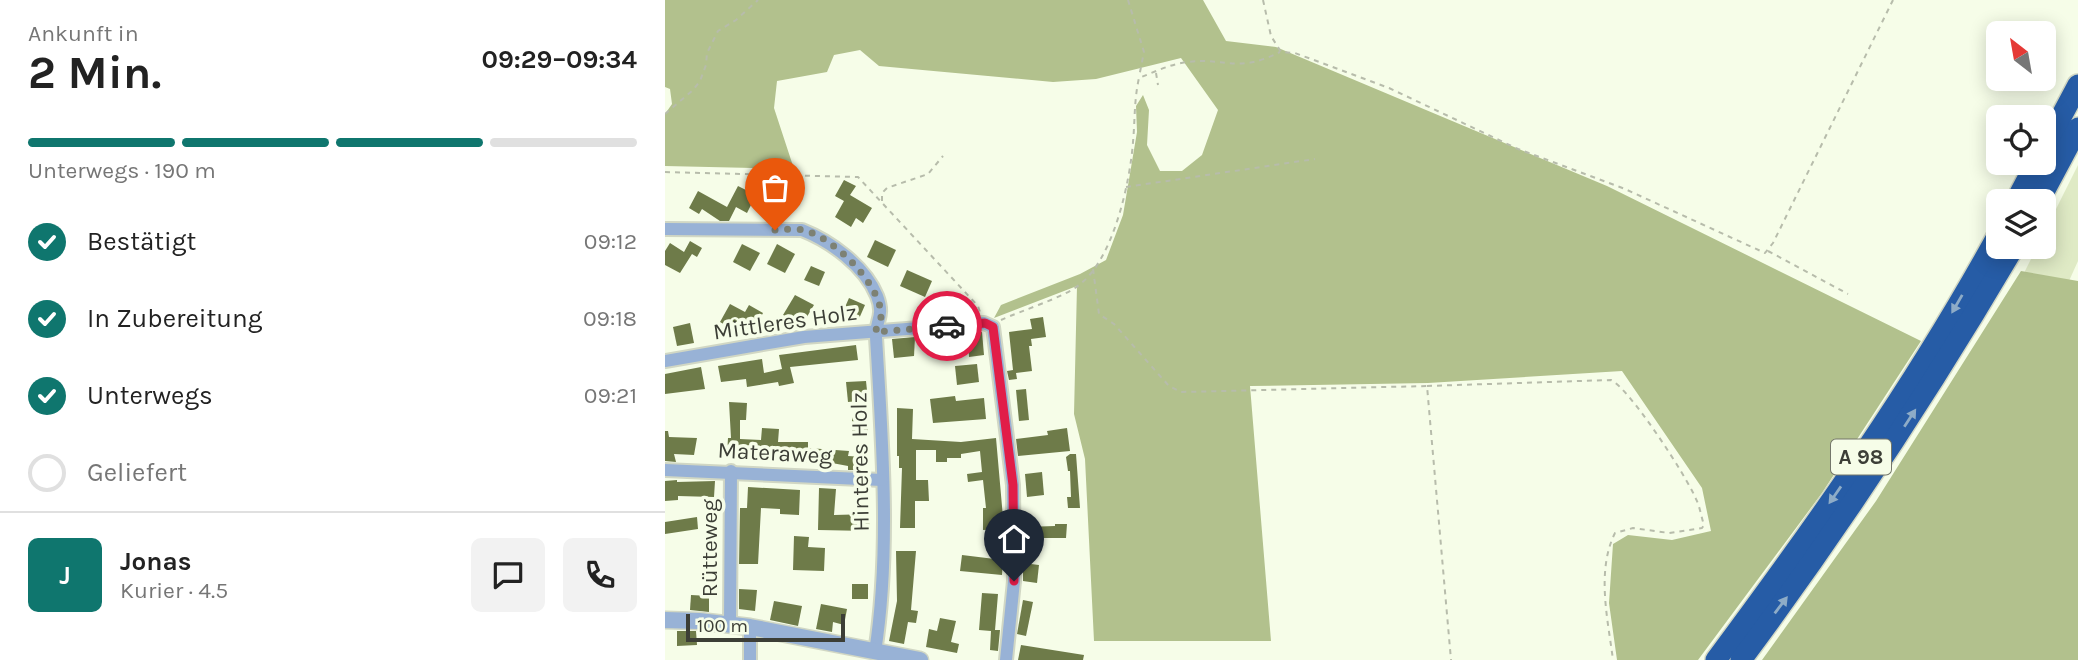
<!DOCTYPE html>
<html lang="de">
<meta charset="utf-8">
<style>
:root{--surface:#fff;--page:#f2f2f2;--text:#222;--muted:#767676;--line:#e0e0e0;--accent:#0f766e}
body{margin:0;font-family:Karla,sans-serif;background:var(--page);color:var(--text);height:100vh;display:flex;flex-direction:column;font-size:26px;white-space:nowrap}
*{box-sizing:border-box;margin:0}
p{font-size:23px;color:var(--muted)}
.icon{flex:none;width:38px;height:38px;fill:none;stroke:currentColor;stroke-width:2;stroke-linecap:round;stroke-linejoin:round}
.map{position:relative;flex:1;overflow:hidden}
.side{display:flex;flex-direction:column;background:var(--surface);width:665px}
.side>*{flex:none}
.needle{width:46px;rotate:329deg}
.tools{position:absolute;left:1321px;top:21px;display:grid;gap:14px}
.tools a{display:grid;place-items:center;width:70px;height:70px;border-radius:10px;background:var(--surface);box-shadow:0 4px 18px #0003;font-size:35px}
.scale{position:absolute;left:21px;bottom:18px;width:159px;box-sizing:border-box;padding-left:7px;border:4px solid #3c3e36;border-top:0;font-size:19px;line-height:24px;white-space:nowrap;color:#3c3e36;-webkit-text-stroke:5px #f6fde8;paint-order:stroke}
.pin{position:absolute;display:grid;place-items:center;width:60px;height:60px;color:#fff;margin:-72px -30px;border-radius:50% 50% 50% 0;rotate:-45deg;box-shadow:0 0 7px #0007}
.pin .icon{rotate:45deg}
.courier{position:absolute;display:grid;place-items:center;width:70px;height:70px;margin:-35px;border:5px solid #e11d48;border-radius:50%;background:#fff;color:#222;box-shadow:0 2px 9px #0007}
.headline em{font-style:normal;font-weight:700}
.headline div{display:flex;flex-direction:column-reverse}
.headline{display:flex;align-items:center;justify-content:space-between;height:119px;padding:0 28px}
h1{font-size:46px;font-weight:700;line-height:52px}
.bar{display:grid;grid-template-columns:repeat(4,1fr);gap:10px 7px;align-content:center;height:84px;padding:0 28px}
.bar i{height:9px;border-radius:5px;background:var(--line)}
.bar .active{background:var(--accent)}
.bar p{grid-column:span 4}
.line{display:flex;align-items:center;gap:18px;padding:0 28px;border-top:2px solid var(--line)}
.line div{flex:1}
.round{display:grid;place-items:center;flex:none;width:74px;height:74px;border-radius:10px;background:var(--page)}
ol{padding:0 28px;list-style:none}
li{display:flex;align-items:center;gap:21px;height:77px}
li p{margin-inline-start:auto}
li .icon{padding:7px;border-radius:50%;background:var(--accent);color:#fff;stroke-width:4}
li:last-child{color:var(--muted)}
li i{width:38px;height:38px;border:4px solid var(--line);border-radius:50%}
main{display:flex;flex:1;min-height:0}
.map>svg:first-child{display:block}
.green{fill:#dfeac5}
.forest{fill:#b2c18d}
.building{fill:#6e7b49}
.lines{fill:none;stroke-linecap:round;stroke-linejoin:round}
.minor-casing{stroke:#d1d7c4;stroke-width:16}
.tertiary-casing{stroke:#d1d7c4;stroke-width:19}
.motorway-casing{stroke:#d1d7c4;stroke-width:24}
.path{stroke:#b7bcab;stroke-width:2;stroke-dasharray:5 5;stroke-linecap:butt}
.minor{stroke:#98b2d6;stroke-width:12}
.tertiary{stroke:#98b2d6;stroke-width:16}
.motorway{stroke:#265ca6;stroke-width:21}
.oneway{fill:#8eacc7}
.done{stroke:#7d8174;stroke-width:7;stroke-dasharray:0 12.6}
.route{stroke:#e11d48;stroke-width:9}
.labels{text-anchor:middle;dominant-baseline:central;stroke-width:7;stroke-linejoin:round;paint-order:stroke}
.shield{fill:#f6fde8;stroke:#74776b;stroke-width:2}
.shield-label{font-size:21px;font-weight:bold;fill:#3c3e36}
.street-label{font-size:23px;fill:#3c3e36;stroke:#f6fde8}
</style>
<main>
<section class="side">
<div class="headline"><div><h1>2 Min.</h1><p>Ankunft in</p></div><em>09:29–09:34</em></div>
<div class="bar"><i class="active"></i><i class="active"></i><i class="active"></i><i></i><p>Unterwegs · 190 m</p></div>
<ol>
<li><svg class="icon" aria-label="check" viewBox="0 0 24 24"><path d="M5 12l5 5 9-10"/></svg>Bestätigt<p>09:12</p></li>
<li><svg class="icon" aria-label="check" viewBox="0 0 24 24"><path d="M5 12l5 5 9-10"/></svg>In Zubereitung<p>09:18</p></li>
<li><svg class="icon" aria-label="check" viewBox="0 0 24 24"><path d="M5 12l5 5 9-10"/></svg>Unterwegs<p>09:21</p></li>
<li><i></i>Geliefert</li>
</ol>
<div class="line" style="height:126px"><b class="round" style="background:var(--accent);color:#fff">J</b><div><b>Jonas</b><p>Kurier · 4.5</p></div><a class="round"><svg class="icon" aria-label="chat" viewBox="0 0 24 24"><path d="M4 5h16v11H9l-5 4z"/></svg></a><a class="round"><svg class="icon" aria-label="phone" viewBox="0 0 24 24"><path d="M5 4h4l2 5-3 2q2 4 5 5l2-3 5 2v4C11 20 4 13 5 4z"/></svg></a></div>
</section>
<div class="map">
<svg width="1413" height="660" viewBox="0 0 1413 660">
<rect width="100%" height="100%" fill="#f6fde8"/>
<polygon class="green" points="1413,165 1413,261 1404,281 1359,273 1372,247 1379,247 1379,233"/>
<g class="forest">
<polygon points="0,0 538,0 561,41 611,47 942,186 1256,341 1157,493 1033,660 952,660 944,603 948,544 963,535 1007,540 1046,531 1037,488 957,371 763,383 585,386 606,641 429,641 420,459 409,414 412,286 329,318 336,305 415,274 441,260 458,215 472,132 471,106 478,95 484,110 482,145 495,171 517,171 537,155 553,110 516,58 431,79 388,82 214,66 195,50 169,55 162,72 112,81 109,108 129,169 0,166 0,114 7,104 5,89 0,87"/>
<polygon points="1356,271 1413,281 1413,660 1097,660 1211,501"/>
</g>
<g class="building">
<polygon points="179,180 191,186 185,195 207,208 198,223 191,218 186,227 170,217 179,201 170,196"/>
<polygon points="73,186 91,195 82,213 71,207 64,221 55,221 37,209 34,214 24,208 33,191 62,207"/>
<polygon points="210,240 231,250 223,267 202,257"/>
<polygon points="25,241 37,248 32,257 27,254 15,273 0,265 0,251 5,243 19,252"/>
<polygon points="77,244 95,253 85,271 68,262"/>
<polygon points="112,244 130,254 120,273 102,264"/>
<polygon points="146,266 160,272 154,286 139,280"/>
<polygon points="242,270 267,281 260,297 235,286"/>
<polygon points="130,295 149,305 137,325 118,315"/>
<polygon points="184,298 200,305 193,321 177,314"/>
<polygon points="65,304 80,312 84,305 98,313 88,332 73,323 69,330 55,322"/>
<polygon points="378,317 381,337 366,339 367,346 364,346 367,371 351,373 352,379 344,380 342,371 348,370 344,332 367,329 365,319"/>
<polygon points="25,323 29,343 12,346 8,327"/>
<polygon points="317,332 319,355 304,357 303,333"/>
<polygon points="250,337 249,356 229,358 227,339"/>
<polygon points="191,345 193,360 125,367 129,383 114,386 113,382 82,387 81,379 56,382 53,366 97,359 99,373 117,369 114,355"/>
<polygon points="312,364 314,382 292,385 290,366"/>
<polygon points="36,367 40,389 0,394 0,374"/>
<polygon points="201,381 203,400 183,402 181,382"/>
<polygon points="361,389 364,420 354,421 351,390"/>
<polygon points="290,396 291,401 319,398 321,419 268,423 265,399"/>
<polygon points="64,402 82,403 81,420 75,420 75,439 96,440 97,428 114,429 113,442 143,442 143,448 184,451 183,456 199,457 198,470 183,470 183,466 167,463 122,462 122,459 62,455 63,438 66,438"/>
<polygon points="232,408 248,409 247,439 296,442 331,438 339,529 318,530 318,508 321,508 318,480 303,482 302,474 317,472 315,451 296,454 296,458 282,458 282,462 271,462 271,450 251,450 251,480 263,480 264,501 250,501 250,528 235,528 237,468 234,468 234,456 232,456"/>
<rect x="187" y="416" width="16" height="15"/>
<polygon points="402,428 405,451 353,456 351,439 383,435 382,431"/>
<polygon points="0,431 3,431 4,437 32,438 29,455 9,454 11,462 0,461"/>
<polygon points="405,454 411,454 415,508 403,508 402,497 406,497 405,471 403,471 401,457"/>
<polygon points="377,472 379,495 362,497 360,474"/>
<polygon points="12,480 12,482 50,481 49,497 13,496 13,500 0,501 0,481"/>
<polygon points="83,487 135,490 134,515 115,514 115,509 96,508 93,564 74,564 75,508 82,508"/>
<polygon points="154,488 171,489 169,515 205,514 204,531 153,530"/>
<polygon points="32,517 33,529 0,534 0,522"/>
<polygon points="390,524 402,524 401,538 375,538 375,546 360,546 360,527 390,526"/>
<polygon points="129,536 144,537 143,547 160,548 159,571 128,570"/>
<polygon points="231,551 251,551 246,610 253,611 251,623 243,622 239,644 224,641 232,601"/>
<polygon points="297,555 338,560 337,575 295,571"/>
<polygon points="358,563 374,565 372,583 358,581"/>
<rect x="187" y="584" width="16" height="15"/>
<polygon points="74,589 92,590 90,611 74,609"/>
<polygon points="317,593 333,594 330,630 335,630 333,651 325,650 326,631 314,630"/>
<polygon points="26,595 44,596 44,612 25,610"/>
<polygon points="358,600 368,602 361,636 352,634"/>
<polygon points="109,601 137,606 133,626 105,620"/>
<polygon points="156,604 182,609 179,625 168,622 167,632 151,629"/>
<polygon points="275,618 291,621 286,642 294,644 292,653 261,647 264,629 272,631"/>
<polygon points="12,631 31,631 32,645 12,646"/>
<polygon points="356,645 419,655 418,660 353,660"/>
</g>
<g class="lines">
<defs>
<g id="minor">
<path d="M0,229L137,230C165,241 200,266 212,296C220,317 210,321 211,337C217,439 226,550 210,652"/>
<polyline points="0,361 139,337 319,323 328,327 348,485 349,581 341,660"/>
<polyline points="0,470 217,480"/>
<polyline points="65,624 66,471"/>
<polyline points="85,660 85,627"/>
</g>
<polyline id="tertiary" points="0,620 34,621 85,627 255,660"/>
<g id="motorway">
<polyline points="1379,149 1413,85"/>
<polyline points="1351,201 1371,163"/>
<polyline points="1374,201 1413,128"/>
<path d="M1051,660C1153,523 1252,383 1334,233"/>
<path d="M1076,660C1175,527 1265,390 1349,247"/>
</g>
</defs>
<use href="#minor" class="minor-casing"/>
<use href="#tertiary" class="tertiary-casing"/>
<use href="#motorway" class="motorway-casing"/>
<g class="path">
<polyline points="463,0 479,52 474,77"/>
<polyline points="598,0 606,36 616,52 630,53 724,88 853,149 960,189 1100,253 1108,243 1228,0"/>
<polyline points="491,73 493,85"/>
<polyline points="0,114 28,90 35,81 41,65 42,53 53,31 71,20 93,0"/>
<polyline points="0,172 193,177 313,306 315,312"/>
<polyline points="461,187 650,159"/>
<polyline points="217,201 217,193 222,188 263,174 278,156"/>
<polyline points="1103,251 1183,294"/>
<polyline points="428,269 434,314 449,324 504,386 516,392 762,386 786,660"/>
<path d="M336,320C355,311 400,297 414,285C448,260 465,183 468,142C470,121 469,100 474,78C489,72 506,64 522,62C562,57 571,74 615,52"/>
<path d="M762,386L946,380C965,389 1022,477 1031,499C1035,507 1036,516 1039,525L1037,528L1004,533L968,528L950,533C931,571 943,620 948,660"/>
</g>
<use href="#minor" class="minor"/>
<use href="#tertiary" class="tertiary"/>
<use href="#motorway" class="motorway"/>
</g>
<defs><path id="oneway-solid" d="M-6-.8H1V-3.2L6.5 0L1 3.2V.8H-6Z" transform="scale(1.75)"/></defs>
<g class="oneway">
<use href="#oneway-solid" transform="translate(1292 304) rotate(120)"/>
<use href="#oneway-solid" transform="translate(1245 418) rotate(-57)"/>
<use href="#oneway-solid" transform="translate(1170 495) rotate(125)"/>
<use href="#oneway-solid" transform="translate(1116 605) rotate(-53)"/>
</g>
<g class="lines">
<path class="done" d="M110,230C118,230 129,228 138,230C167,236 217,285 216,316C216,321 212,327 210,332L282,326"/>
<polyline class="route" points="282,326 320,323 328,327 348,485 349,581"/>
</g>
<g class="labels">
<rect class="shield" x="1166" y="439.5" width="60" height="35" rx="5"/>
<g class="shield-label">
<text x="1196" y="457">A 98</text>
</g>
<g class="street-label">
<text transform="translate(120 322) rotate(-8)">Mittleres Holz</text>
<text transform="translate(110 453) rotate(3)">Materaweg</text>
<text transform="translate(195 462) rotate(-91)">Hinteres Holz</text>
<text transform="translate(44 548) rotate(-90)">Rütteweg</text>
</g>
</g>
</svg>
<div class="tools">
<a><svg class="needle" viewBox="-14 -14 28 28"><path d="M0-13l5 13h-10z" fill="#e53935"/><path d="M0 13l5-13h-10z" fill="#767676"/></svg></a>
<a><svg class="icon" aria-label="locate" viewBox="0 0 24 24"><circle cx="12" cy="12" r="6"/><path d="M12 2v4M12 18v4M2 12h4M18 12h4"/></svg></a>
<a><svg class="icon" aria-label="layers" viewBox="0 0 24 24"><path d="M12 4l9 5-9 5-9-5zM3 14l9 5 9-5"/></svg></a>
</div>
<div class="scale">100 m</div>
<div class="pin" style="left:110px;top:230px;background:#ea580c"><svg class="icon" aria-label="bag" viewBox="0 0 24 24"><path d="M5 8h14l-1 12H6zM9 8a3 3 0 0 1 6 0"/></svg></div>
<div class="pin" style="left:349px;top:581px;background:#1f2937"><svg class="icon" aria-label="home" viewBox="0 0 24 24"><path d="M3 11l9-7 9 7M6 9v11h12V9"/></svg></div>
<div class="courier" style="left:282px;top:326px"><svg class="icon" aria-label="car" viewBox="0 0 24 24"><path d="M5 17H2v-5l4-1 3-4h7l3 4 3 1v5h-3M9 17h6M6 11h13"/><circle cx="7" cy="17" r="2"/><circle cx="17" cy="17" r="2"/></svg></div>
</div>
</main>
